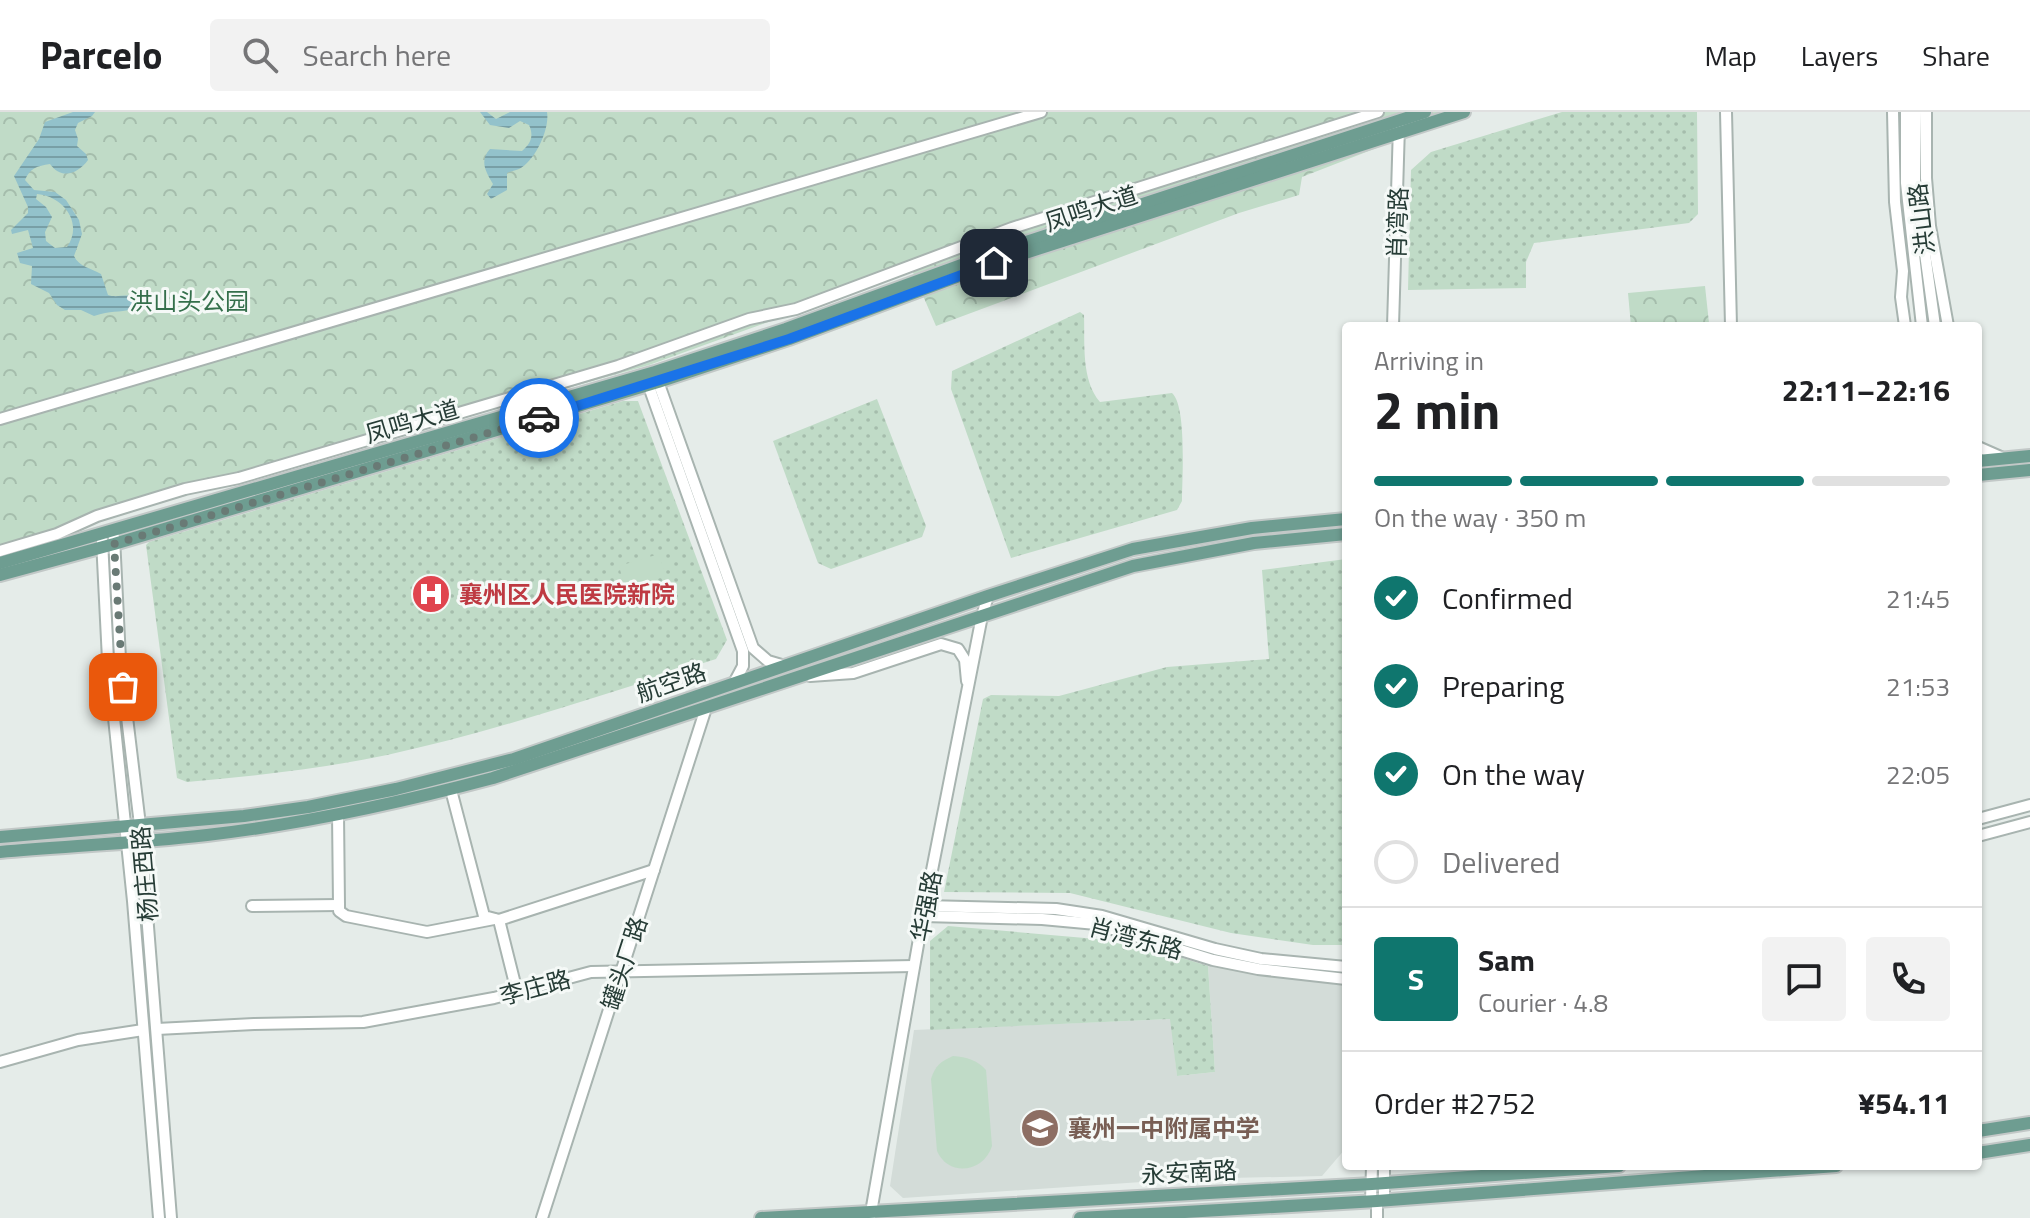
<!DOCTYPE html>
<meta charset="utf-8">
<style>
:root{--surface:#fff;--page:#f2f2f2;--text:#202124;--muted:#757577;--line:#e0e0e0;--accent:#0f766e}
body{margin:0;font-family:"Titillium Web","Noto Sans SC",sans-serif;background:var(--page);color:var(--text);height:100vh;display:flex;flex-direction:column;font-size:30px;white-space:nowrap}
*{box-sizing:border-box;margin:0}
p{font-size:26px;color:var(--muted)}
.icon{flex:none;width:44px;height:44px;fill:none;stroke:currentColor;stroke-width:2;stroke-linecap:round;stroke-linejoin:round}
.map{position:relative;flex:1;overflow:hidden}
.details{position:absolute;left:1342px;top:210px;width:640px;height:848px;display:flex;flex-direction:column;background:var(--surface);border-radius:8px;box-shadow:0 2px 6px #0004}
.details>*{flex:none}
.pin{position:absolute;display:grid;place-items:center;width:68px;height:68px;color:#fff;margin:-34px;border-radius:16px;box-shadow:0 4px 12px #0006}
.courier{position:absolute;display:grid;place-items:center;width:80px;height:80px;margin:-40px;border:6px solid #1a73e8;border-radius:50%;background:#fff;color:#222;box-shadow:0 2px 10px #0007}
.headline em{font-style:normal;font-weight:700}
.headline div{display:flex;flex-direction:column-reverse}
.headline{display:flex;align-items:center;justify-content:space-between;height:136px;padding:0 32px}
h1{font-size:52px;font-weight:700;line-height:60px}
.bar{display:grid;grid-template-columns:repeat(4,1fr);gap:12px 8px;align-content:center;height:96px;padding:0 32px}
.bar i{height:10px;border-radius:6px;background:var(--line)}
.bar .on{background:var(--accent)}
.bar p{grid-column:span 4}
.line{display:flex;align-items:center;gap:20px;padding:0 32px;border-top:2px solid var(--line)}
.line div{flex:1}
.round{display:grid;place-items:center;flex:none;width:84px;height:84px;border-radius:8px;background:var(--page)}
ol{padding:0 32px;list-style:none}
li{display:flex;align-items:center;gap:24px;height:88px}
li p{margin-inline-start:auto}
li .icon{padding:8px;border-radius:50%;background:var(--accent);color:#fff;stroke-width:4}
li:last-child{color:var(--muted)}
li i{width:44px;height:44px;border:4px solid var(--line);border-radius:50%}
header{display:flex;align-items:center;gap:48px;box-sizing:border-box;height:112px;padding:0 40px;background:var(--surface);border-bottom:2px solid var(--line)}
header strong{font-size:38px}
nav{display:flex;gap:44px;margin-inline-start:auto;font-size:28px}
.search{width:560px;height:72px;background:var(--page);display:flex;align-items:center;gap:20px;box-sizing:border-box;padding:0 28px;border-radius:8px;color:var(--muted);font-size:30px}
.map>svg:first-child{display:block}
.built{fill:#d3dcd8}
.grass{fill:url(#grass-dots)}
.park{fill:url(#park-crowns)}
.pitch{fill:#c0dbc7}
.water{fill:url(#water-rules);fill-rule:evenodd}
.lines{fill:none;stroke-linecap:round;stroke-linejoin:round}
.minor-casing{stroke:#a8b4b0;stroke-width:14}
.major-casing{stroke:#c2c8c7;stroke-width:16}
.minor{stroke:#fff;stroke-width:10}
.major{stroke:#6e9d91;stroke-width:12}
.done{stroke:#697a75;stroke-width:8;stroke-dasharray:0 14.4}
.route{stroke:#1a73e8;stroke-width:10}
.labels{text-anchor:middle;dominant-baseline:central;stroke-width:6;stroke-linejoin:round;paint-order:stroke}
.street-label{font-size:24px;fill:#263c36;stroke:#f5f9f7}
.park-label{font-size:24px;fill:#346f4b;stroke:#f5f9f7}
.health-label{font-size:24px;font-weight:bold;fill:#be3a42;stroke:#f5f9f7;text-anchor:start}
.education-label{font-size:24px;font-weight:bold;fill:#785e54;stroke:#f5f9f7;text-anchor:start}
</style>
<header>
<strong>Parcelo</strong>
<div class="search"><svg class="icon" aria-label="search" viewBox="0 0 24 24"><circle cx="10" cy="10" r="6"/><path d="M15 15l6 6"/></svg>Search here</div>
<nav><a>Map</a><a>Layers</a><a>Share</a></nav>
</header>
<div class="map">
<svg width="2030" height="1106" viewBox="0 0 2030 1106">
<defs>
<pattern id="grass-dots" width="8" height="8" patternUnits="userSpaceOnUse" patternTransform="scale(2)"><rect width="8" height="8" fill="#c0dbc7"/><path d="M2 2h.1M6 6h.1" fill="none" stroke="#a5bdac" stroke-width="1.8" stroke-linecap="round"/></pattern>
<pattern id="park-crowns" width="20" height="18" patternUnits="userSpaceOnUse" patternTransform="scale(2)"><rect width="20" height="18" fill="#c0dbc7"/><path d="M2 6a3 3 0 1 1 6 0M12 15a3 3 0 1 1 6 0" fill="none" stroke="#a5bdac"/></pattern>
<pattern id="water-rules" width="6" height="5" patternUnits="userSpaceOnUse" patternTransform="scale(2)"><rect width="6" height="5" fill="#93c2cb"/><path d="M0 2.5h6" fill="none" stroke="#789fa6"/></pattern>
</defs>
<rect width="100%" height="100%" fill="#e5ece9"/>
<polygon class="built" points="1208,854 1346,874 1346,1036 1322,1064 1186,1067 903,1086 890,1074 914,918 1171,907 1177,964 1215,960"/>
<g class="grass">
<polygon points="1562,0 1697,0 1698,102 1689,111 1534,131 1526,150 1526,176 1408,178 1411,58 1431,40"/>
<path d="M1080,200L1084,203C1085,231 1081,268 1100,290L1172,281C1187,294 1182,368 1182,389L1177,398L1011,446L951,277L952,259Z"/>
<polygon points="877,287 926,414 922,425 831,457 818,451 773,329"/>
<path d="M623,289H638L727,528L716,547C607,581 498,619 387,643C320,657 254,664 187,670L177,666L146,433L149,430Z"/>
<polygon points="1346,447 1346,833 1313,833 1231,821 1070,781 944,780 983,587 991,583 1059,584 1167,555 1269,547 1262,458"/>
<polygon points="948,814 1131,830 1208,854 1215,960 1177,964 1170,907 930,918 930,829"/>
</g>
<g class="park">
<polygon points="0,0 1469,0 1302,65 1299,83 1239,101 936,214 912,158 649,253 0,436"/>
<polygon points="1705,174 1709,211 1631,214 1628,181"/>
</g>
<g class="pitch">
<polygon points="659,442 666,464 625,476 619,454"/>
<path d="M953,944C967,945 977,948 986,958L992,1034C984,1060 949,1066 937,1039L931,967C935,954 941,949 953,944Z"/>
</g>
<g class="water">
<path d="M73,0H95L92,4L78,11L75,18L78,27L77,34L86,42L88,48C78,62 61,68 50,52C37,54 30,56 25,68L34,78L55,80L66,88L79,108L82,122L74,144C79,155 91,156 101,162L108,183C119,187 133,178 138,191L133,197C118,201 111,198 94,204L81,198H65L57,193L49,181L31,172L32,154L20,151L17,141L33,136L28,118L12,122L11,118L28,101V95L14,64L39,27L45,10ZM37,82C63,84 84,111 67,135L55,136L46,129L45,120L52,105L46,95L36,87Z"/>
<path d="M480,0H487L496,7L510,0H547C550,17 535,49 519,57C515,59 511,59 507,61V78L491,87L487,82L493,72C486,60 479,49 490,37L522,39C531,31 534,24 529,13L520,9L509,16L490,13Z"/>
</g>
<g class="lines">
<defs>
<g id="minor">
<polyline points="1726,0 1731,214"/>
<polyline points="1893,0 1895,90 1903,159 1901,185 1905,214"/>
<polyline points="1906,0 1906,71 1922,214"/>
<polyline points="1916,0 1915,69 1935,214"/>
<polyline points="1926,0 1926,66 1930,114 1948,214"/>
<polyline points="1393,214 1399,14"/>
<polyline points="656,264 753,536 768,549 785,554"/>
<polyline points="647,269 743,539 743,554 734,571"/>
<polyline points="0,307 1041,0"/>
<polyline points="1978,335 2003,346"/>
<polyline points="114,425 120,547 140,713 171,1106"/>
<polyline points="102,428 108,548 133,789 159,1106"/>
<polyline points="0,439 57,422 97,404 185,377 239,366 618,254 749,207 796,197 1012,116 1378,0"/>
<polyline points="810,564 853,561 941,532 958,537 965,548 967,569"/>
<polyline points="451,678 484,804 499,808 517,880"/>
<polyline points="338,702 339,793 339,799 346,804 427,820 494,807"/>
<polyline points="1978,707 2030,693"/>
<polyline points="1978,724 2030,710"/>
<polyline points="252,794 339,793"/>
<polyline points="925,794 1056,797 1102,804 1215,837 1261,847 1346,855"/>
<polyline points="923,804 1042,807 1096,812 1213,848 1258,857 1346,867"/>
<polyline points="499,808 654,758"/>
<polyline points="157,917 254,912 363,910 494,886 591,860 914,854"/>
<polyline points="0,950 78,928 143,918"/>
<polyline points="1384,1054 1384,1088"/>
<polyline points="1371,1089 1372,1054"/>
<polyline points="542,1106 706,596"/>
<polyline points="870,1106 923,804 982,504 988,484"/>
<polyline points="1377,1106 1377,1089"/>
</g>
<g id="major">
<polyline points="1978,349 2030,344"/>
<polyline points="1978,363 2030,358"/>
<polyline points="0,451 655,260 786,217 1008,136 1425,0"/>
<polyline points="0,463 114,432 658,270 789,227 994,151 1464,0"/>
<polyline points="0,725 244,704 308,695 396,677 514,647 988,484 1133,437 1252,416 1346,407"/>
<path d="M0,740C69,734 138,731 207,723C303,712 399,691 493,666L1133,454L1254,431L1346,422"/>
<polyline points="1978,1019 2030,1011"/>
<polyline points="1978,1041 2030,1033"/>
<polyline points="761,1106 1372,1072 1619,1054"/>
<polyline points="1080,1106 1377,1089 1836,1054"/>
</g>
</defs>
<use href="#minor" class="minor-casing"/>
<use href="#major" class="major-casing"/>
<use href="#minor" class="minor"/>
<use href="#major" class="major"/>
</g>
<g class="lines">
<polyline class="done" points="123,575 114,432 539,306"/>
<polyline class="route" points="539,306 789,227 994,151"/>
</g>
<defs>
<symbol id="hospital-disc" viewBox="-11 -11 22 22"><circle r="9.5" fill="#e0444e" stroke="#f5f9f7"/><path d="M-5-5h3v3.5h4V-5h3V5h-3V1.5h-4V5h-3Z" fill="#fff"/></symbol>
<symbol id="school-disc" viewBox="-11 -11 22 22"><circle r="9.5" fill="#8d6e63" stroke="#f5f9f7"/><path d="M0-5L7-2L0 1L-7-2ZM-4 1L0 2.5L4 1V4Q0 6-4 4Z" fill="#fff"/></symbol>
</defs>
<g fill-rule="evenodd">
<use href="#hospital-disc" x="409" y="460" width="44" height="44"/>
<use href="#school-disc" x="1018" y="994" width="44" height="44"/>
</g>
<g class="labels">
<g class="street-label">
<text transform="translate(1091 96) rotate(-18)">凤鸣大道</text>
<text transform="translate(1921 107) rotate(-97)">洪山路</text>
<text transform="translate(1397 111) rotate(-88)">肖湾路</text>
<text transform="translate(412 309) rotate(-16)">凤鸣大道</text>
<text transform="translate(671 570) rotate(-19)">航空路</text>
<text transform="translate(144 762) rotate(-95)">杨庄西路</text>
<text transform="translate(926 794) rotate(-79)">华强路</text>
<text transform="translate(1136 826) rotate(15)">肖湾东路</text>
<text transform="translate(624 851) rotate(-72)">罐头厂路</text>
<text transform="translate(535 875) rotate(-15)">李庄路</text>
<text transform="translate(1189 1060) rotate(-3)">永安南路</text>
</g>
<g class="park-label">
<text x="189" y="189">洪山头公园</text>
</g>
<g class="health-label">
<text x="459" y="482">襄州区人民医院新院</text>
</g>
<g class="education-label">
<text x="1068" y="1016">襄州一中附属中学</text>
</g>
</g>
</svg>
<div class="pin" style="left:123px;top:575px;background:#ea580c"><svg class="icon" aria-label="bag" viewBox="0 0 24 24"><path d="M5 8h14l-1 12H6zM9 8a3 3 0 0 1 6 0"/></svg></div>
<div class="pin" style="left:994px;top:151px;background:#1f2937"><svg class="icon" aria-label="home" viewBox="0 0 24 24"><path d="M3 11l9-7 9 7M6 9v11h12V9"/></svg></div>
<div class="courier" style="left:539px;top:306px"><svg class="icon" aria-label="car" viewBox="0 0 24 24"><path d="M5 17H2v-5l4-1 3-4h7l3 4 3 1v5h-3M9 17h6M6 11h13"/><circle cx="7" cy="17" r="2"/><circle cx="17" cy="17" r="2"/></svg></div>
<section class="details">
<div class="headline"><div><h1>2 min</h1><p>Arriving in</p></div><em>22:11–22:16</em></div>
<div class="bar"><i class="on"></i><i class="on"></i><i class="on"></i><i></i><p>On the way · 350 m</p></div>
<ol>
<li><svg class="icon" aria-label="check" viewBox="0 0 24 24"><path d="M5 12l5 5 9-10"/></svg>Confirmed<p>21:45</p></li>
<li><svg class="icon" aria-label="check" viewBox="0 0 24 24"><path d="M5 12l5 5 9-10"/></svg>Preparing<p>21:53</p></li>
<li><svg class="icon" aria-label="check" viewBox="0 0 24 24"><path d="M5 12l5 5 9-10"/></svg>On the way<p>22:05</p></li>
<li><i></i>Delivered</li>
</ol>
<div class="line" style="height:144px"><b class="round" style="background:var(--accent);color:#fff">S</b><div><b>Sam</b><p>Courier · 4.8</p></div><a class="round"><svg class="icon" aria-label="chat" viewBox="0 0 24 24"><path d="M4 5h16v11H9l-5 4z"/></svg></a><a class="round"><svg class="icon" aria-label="phone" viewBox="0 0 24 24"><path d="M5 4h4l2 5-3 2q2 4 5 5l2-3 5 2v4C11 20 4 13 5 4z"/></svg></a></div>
<div class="line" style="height:104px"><div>Order #2752</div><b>¥54.11</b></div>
</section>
</div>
